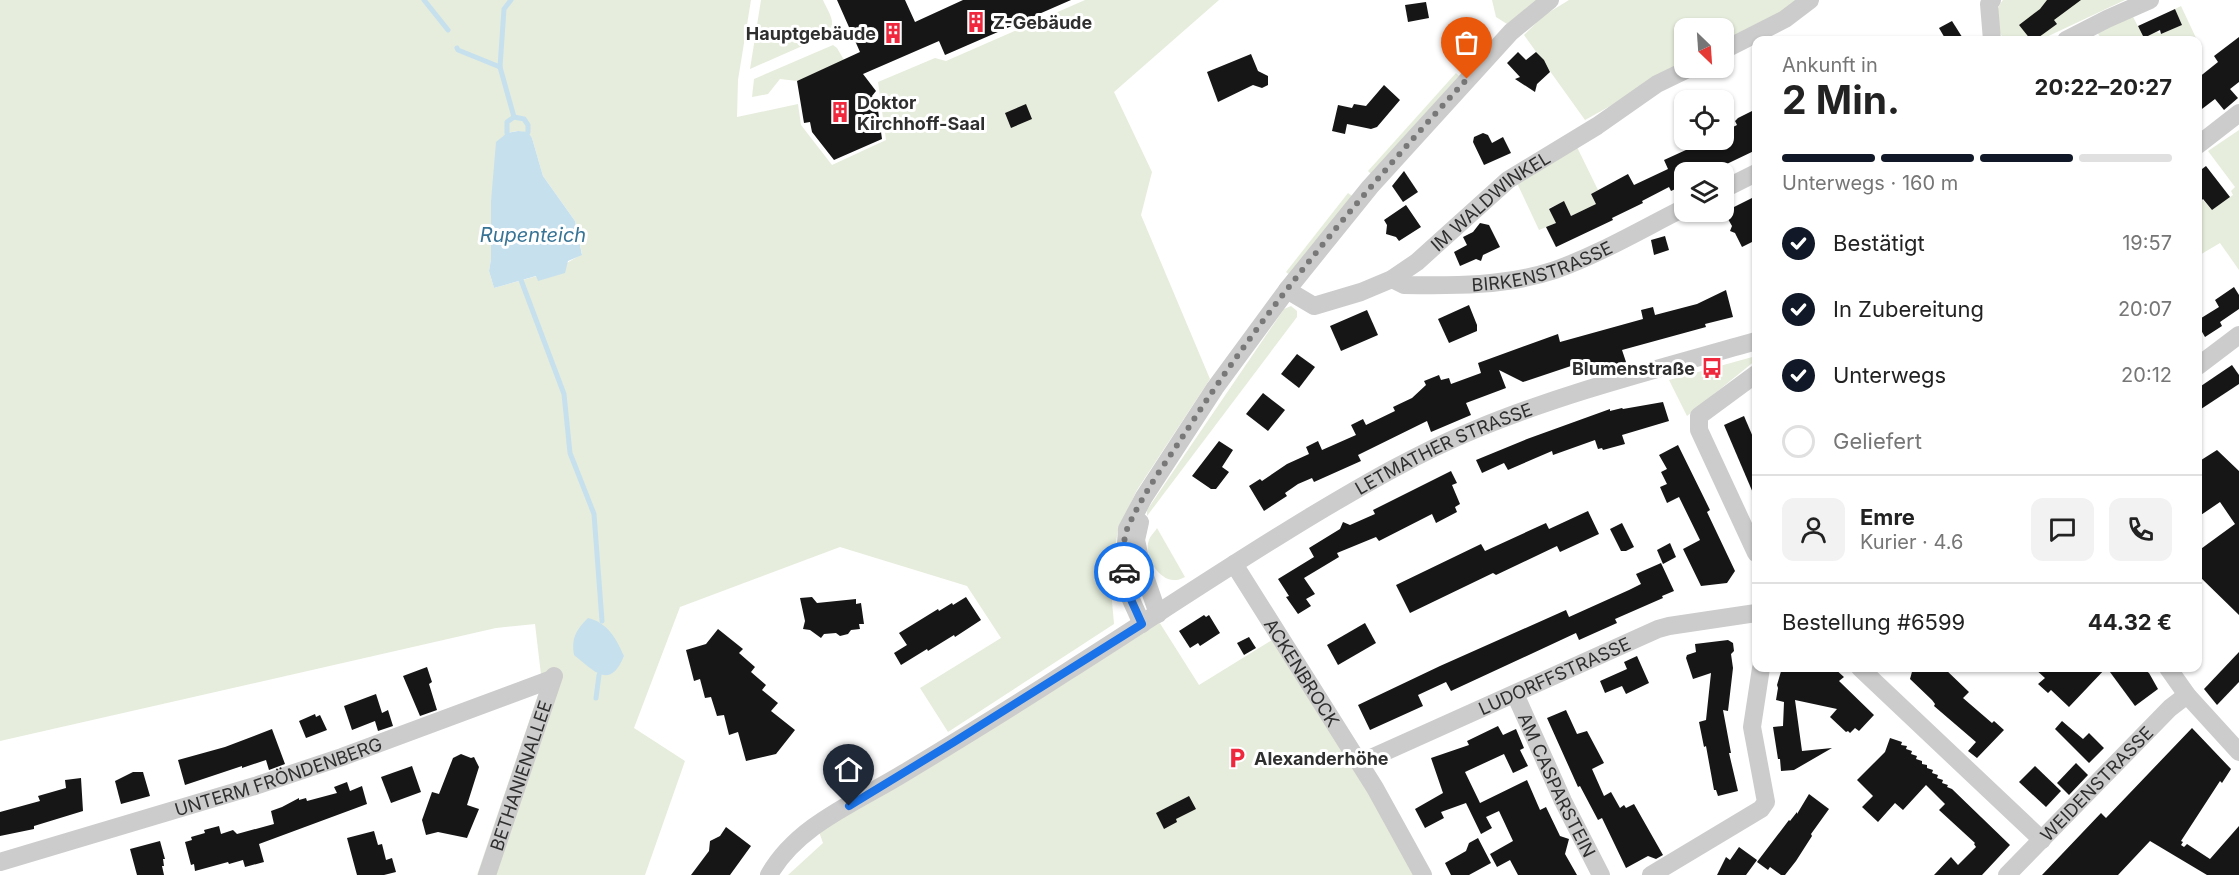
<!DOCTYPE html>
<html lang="de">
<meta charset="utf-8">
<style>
:root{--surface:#fff;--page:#f2f2f2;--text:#222;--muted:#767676;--line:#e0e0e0;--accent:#111827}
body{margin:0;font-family:Inter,sans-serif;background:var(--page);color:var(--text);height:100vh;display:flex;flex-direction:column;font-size:22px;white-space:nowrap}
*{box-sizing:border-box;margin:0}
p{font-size:20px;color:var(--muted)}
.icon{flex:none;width:33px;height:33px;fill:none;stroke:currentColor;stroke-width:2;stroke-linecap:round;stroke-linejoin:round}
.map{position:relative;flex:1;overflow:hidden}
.panel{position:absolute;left:1752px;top:36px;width:450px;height:636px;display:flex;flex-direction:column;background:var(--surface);border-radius:12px;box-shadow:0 2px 4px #0004}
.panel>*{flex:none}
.needle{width:39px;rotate:155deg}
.fabs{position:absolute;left:1674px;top:18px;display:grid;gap:12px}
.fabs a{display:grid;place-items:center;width:60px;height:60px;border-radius:12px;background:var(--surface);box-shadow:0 2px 4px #0004;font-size:30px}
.pin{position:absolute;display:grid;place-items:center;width:51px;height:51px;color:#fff;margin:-62px -26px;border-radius:50% 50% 50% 0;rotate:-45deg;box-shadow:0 0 6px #0007}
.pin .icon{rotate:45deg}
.courier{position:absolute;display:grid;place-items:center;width:60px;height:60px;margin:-30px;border:4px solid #1a73e8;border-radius:50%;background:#fff;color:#222;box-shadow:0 2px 8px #0007}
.summary em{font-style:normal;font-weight:700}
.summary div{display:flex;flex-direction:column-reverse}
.summary{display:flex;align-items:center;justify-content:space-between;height:102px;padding:0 30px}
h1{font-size:39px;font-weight:700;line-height:45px}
.bar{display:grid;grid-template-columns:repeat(4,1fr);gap:9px 6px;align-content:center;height:72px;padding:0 30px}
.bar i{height:8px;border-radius:4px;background:var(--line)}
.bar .on{background:var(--accent)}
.bar p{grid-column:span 4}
.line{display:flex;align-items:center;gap:15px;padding:0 30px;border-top:2px solid var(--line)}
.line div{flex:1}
.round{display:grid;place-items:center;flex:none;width:63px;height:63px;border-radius:12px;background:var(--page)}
ol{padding:0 30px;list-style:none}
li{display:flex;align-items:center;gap:18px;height:66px}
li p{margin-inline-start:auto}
li .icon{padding:6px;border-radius:50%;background:var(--accent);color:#fff;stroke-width:4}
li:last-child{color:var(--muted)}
li i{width:33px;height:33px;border:3px solid var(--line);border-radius:50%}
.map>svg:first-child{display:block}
.green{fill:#e6eddc;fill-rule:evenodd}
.water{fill:#c7e0ee}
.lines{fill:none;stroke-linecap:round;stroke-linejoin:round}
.stream{stroke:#c7e0ee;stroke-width:5}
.building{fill:#161616}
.street{stroke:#ccc;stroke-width:18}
.done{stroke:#787878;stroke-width:6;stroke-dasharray:0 10.8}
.route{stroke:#1a73e8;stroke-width:8}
.labels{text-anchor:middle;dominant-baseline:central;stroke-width:6;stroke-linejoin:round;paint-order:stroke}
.poi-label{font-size:18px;font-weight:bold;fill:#2f2f2f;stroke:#fff;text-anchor:start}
.street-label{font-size:18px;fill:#2f2f2f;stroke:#fff}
.water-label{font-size:20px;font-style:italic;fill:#387496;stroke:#fff}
</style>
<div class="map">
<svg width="2239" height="875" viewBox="0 0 2239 875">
<rect width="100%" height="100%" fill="#fff"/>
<g class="green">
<path d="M0,0H751L738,80L737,117L798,104L801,125L832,165L886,140L878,82L935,58L946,61L1085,0H1219L1114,92L1152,172L1141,215L1210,379L1137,490L1118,530L1110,578L1114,624L948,732L920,688L1001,638L967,586L840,547L680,607L634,728L685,761L645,875H477L542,683L535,624L496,628L0,741ZM517,131L528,133L532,138L543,176L575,221L582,254L538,280L537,276L494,288L489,271L491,259V201L507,133Z"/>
<path d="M761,0H823C829,14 839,24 825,36L750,69Z"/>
<polygon points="1492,0 1538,0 1507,24 1496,17"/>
<polygon points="1569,0 1797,0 1778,15 1724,44 1724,28 1684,28 1684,65 1585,120 1524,35 1543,16"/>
<path d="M2003,0H2125L2040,40H2005C1995,29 1993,12 2003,0Z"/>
<polygon points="2181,6 2197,40 2102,40 2097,32 2132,15 2144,38 2157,32 2161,34 2182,25 2175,9"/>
<polygon points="833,45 837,48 844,60 797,81 780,79 768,94 752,97 754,79"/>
<polygon points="1456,73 1459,76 1371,174 1368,171"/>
<polygon points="2239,130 2239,270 2220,243 2198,256 2198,195 2212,210 2233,195 2231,191 2235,187 2208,151"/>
<polygon points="1576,145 1598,190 1591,194 1596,204 1571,216 1564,202 1549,208 1556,223 1539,230 1516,181"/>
<polygon points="1348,193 1352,196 1290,275 1286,272"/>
<polygon points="1291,306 1297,311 1297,317 1147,516 1147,510 1284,309"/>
<polygon points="1756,356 1756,360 1687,416 1669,380"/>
<path d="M1157,528L1185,577C1182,578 1179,580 1176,580C1159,582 1143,555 1149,540C1150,536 1155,532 1157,528Z"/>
<polygon points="1156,617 1199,685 1277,637 1419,875 788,875 823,843 818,829"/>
</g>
<g class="water">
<polygon points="518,131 528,132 532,138 543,176 575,221 582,255 568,261 565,273 538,281 536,276 494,288 489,271 491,259 491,201 496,142 507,133"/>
<path d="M588,618C608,623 616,638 624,656C610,690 595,672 574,655C571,638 576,630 588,618Z"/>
</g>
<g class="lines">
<g class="stream">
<polyline points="424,0 448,30"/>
<polyline points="457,48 458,50 500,67"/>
<polyline points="514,117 524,119 528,125 528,132"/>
<polyline points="507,133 507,122 514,117 500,67 504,9 511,0"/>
<polyline points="521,280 564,394 570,453 594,514 602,621"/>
<polyline points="596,698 599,675"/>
</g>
</g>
<g class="building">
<polygon points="837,0 905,0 915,22 963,0 1071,0 945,55 939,41 863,74 876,91 872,96 877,103 882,139 834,160 812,132 810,122 804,123 797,81 860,52"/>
<polygon points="2047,0 2081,0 2054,20 2057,24 2035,40 2031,40 2019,25 2040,9"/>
<polygon points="1426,2 1429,18 1408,22 1405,5"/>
<polygon points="2175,9 2182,25 2161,34 2160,30 2144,38 2138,26"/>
<polygon points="1952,21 1964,40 1946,40 1939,28"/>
<polygon points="2239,37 2239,82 2230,89 2238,98 2224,110 2215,99 2198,112 2198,78 2218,62 2214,56"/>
<polygon points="1518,52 1526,60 1536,52 1544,60 1550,72 1537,84 1535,92 1515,79 1520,77 1507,63"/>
<polygon points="1251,54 1258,71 1268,76 1268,85 1262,88 1253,85 1218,102 1207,72"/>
<polygon points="1384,85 1400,100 1377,127 1371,129 1347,124 1345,134 1332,131 1338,105 1352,108 1354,104 1366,106"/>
<polygon points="1026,104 1032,119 1011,128 1005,113"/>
<polygon points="1756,109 1756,150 1710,172 1684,172 1684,185 1671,191 1669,187 1642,201 1643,203 1612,218 1613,220 1556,247 1546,227 1556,223 1549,209 1564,201 1571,216 1596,204 1591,194 1628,174 1634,185 1668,169 1664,160 1699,144 1707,140 1730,140 1725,131 1737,125 1735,121 1738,118"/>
<polygon points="1483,133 1488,135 1492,143 1503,137 1511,153 1484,165 1473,142 1474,137"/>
<polygon points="2206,166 2230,197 2212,210 2203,199 2198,204 2198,172"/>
<polygon points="1404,171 1418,192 1403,202 1392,186"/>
<polygon points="1756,196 1756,240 1742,247 1735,233 1730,231 1732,226 1724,212"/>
<polygon points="1406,205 1421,227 1399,241 1396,237 1386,234 1387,225 1384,220"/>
<polygon points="1480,223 1489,225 1500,247 1483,255 1481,261 1476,259 1460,266 1454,252 1467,245 1463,237 1473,232"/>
<polygon points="1665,236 1669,250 1654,255 1651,240"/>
<polygon points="2234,287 2239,295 2239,309 2220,322 2222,326 2205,337 2198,325 2198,320 2219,307 2215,300"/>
<polygon points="1726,290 1733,317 1705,324 1706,327 1622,350 1626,362 1575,377 1571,366 1523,382 1499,370 1506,388 1466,403 1471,415 1431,432 1427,421 1358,455 1361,461 1314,482 1312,478 1298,484 1285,493 1287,496 1264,511 1249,486 1260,479 1262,481 1287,464 1309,454 1306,447 1318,441 1322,450 1356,435 1351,425 1363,419 1366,425 1395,411 1393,407 1412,398 1426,385 1424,381 1439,375 1441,380 1449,378 1451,384 1481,373 1478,363 1558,334 1560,342 1643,319 1641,310 1653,307 1655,315 1697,304"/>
<polygon points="1469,305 1477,325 1477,331 1449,343 1438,319"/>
<polygon points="1367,310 1378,335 1341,351 1330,326"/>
<polygon points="1297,354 1315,367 1299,388 1281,374"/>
<polygon points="2232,365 2239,375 2239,384 2198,411 2198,388"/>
<polygon points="1263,393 1285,410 1268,431 1246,414"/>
<polygon points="1663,402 1669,421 1622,435 1625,444 1603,450 1602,448 1598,449 1595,440 1553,455 1552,451 1508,470 1504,463 1482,473 1476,460 1527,439 1610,409 1610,411 1622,408 1623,409"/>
<polygon points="1744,416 1756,444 1756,500 1724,425"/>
<polygon points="1219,441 1233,450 1222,467 1229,472 1216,489 1211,489 1192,476"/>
<polygon points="1678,445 1710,510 1707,512 1735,571 1727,583 1701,586 1683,549 1700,540 1679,497 1667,503 1660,487 1667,484 1661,472 1667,469 1659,455"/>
<polygon points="2217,450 2239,471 2239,615 2198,575 2198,551 2235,524 2220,502 2198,517 2198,462"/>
<polygon points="1451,471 1457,483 1452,485 1460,504 1455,507 1457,512 1436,523 1432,514 1379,541 1376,537 1337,553 1339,557 1304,578 1315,594 1306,599 1311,606 1298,614 1286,597 1289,596 1278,579 1314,557 1309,548 1340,529 1343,522 1350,525 1375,514 1373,510"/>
<polygon points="1588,511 1599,534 1560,552 1557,546 1496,575 1493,573 1410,613 1396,585 1481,544 1485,551 1546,523 1549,529"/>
<polygon points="1622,523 1634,547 1626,551 1621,551 1610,529"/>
<polygon points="1670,543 1676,557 1663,564 1657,550"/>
<polygon points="1661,563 1674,591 1662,596 1663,598 1615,619 1617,623 1579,640 1576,633 1451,691 1446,682 1418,695 1423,706 1370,730 1358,705 1440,666 1566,610 1569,617 1629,590 1641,584 1636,574"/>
<polygon points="812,597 817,603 856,599 856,604 861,603 864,624 859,624 860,629 851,630 848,634 840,636 836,633 824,634 821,638 810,630 803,629 805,621 800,598"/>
<polygon points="966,597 981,620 955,637 954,635 928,651 927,649 901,665 894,653 907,645 899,633 938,609 939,611 952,603 953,605"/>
<polygon points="1204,615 1206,617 1209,615 1220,633 1200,646 1198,643 1190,648 1179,631"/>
<polygon points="1365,623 1376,643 1338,665 1327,645"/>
<polygon points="718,629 743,649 739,653 755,667 751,672 766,685 762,690 778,703 771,711 795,730 776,754 746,761 738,732 729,735 724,715 717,716 711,697 705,698 700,679 694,681 686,650 706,644"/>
<polygon points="1249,637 1256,648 1244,655 1237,643"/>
<polygon points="1728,640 1733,643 1734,651 1731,654 1733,668 1728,711 1723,710 1731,753 1729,753 1738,791 1718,796 1716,790 1714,790 1706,746 1704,747 1699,722 1706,720 1711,673 1693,679 1686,658 1687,655 1696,652 1695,644"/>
<polygon points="2239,652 2239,682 2217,705 2204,689"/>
<polygon points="1637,656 1649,683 1626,694 1622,686 1605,693 1600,681 1627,669 1624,662"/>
<polygon points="427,667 432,682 429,684 437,710 420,716 403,676"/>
<polygon points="1782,668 1834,668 1844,677 1839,681 1874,715 1859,731 1855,728 1850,733 1848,731 1846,732 1830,717 1837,709 1795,700 1802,751 1832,748 1794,770 1781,771 1780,759 1778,759 1773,727 1783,726 1784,702 1776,700 1778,688 1777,685"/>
<polygon points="1913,668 1944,668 1969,692 1963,698 1992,723 1994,721 2004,730 1977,758 1968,751 1976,742 1934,706 1935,704 1932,700 1910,679"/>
<polygon points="2034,668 2106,668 2069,707 2051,690 2048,693 2038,684 2045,678"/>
<polygon points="2107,668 2142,668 2149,673 2158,689 2135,706"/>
<polygon points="376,694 382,713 388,710 393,726 378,731 375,721 352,730 344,706"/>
<polygon points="1566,710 1577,734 1587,731 1604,763 1592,769 1604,796 1611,792 1620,808 1624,805 1626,808 1634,804 1663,855 1656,859 1648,856 1626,868 1602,818 1598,820 1580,786 1578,787 1547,718"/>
<polygon points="315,714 316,717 320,715 327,730 306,738 299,721"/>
<polygon points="2062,721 2083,739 2089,733 2104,748 2089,763 2055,729"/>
<polygon points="1498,726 1503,735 1516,729 1524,748 1520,750 1528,766 1513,773 1504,754 1465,772 1480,803 1527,780 1540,810 1546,807 1560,836 1569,839 1565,854 1577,875 1518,875 1510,860 1497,867 1490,854 1513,841 1499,811 1486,817 1492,828 1481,834 1466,803 1441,812 1444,818 1425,828 1415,809 1443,793 1431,758 1469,745 1467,741"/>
<polygon points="2192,728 2231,769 2222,783 2220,781 2181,841 2183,842 2181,845 2184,847 2187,844 2210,859 2239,826 2239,875 2207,875 2150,841 2118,875 2042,875 2101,813 2106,818"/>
<polygon points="272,729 285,764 269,770 266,760 242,768 242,766 185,785 178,760 225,747"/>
<polygon points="1890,738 1902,742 1901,745 1907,746 1906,749 1912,751 1911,754 1917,756 1916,759 1922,761 1922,764 1927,765 1927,768 1933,770 1932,773 1938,775 1937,778 1943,780 1942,783 1948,785 1947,787 1952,789 2010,845 1982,875 1934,875 1951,857 1958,865 1976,847 1974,844 1975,843 1939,810 1945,804 1926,785 1903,810 1895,803 1878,822 1862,807 1873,796 1857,780 1885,752"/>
<polygon points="461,754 471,758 474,757 479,767 467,805 479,809 467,838 438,832 426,835 422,820 432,792 439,794 453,758"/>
<polygon points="2076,763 2088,775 2069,795 2057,783"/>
<polygon points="412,766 421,792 391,803 381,777"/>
<polygon points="2035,766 2061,791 2046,807 2019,782"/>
<polygon points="133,772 143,772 150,796 121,804 115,781"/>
<polygon points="81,778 83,811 34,826 34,829 0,836 0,812 40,801 38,796 66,788 65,780"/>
<polygon points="347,782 350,791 362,786 367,804 259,844 264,862 245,867 243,860 229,864 228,862 195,871 194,864 191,865 185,842 192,840 191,837 205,833 204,830 219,826 221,834 233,830 237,834 274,824 271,811 282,807 299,798 299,800 306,798 307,801 337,793 334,787"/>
<polygon points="1809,794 1829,809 1811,834 1812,836 1796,861 1785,875 1781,875 1770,867 1768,870 1757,862 1789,820 1790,821 1797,812 1797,814"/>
<polygon points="1189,796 1196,809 1176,819 1177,822 1164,829 1156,813"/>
<polygon points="726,827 751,846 730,875 691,875 709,851 710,841 720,836"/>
<polygon points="374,831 378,845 382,844 386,860 392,858 396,872 384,875 357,875 347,838"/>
<polygon points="1478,838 1491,863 1469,875 1451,875 1445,863 1466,851 1469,843"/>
<polygon points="160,841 165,859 163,859 164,866 162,866 164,875 137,875 130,849"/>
<polygon points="1739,847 1757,860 1746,875 1717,875 1726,857 1730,860"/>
</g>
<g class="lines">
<g class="street">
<polyline points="1992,40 1989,4 1992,0"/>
<polyline points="2066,40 2107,19 2150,0"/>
<polyline points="1724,50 1785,19 1810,0"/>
<polyline points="2198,145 2239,113"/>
<polyline points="1724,189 1756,173"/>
<path id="s1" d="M1392,279L1404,285C1454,286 1507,286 1555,270C1600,254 1642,229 1684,208"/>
<path id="s2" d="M1287,290L1314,306L1361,292L1392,279L1417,262L1508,180L1597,126L1657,84L1690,68"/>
<polyline points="2198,366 2239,335"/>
<polyline points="1756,374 1699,416 1699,430 1756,553"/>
<polyline points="1140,522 1136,540 1142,568 1158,614"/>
<path id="s3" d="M1234,564L1375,788L1423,875"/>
<polyline points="1142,624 1128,593 1124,574 1127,529 1144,497 1215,388 1287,290 1370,187 1511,32 1550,0"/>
<polyline points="1860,668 2042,840"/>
<polyline points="2168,668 2187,695 2239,752"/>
<path id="s4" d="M1515,694L1563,801L1601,875"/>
<path id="s5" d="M1360,763L1658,629L1669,626L1756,613"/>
<path id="s6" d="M0,862L255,786L342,757L552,679"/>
<path id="s7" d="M487,875L554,676"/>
<path id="s8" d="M769,875C797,825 857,802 904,773C959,740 1014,706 1068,671C1150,619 1230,565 1313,515C1365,484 1418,453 1474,430C1565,392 1662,368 1756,341"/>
<polyline points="1651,875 1761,809 1766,802 1752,727 1761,668"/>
<path id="s9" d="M2007,875L2170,708L2187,695"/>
</g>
</g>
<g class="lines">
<path class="done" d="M1124,572C1124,558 1122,540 1128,527C1143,493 1167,461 1187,430C1268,304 1366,189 1467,79"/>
<polyline class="route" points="849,806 954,742 1142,624 1128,593 1124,572"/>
</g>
<defs>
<symbol id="building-bare" viewBox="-9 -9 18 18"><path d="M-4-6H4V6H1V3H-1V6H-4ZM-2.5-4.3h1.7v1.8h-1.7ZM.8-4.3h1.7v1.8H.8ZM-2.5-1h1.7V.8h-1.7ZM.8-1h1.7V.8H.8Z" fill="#ef283d" stroke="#fff" stroke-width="2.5" paint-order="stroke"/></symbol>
<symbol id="bus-bare" viewBox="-9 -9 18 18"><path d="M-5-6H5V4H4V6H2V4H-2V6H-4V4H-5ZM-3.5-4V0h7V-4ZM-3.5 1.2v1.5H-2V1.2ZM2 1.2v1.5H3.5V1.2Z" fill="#ef283d" stroke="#fff" stroke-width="2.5" paint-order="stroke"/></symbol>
<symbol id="parking-bare" viewBox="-9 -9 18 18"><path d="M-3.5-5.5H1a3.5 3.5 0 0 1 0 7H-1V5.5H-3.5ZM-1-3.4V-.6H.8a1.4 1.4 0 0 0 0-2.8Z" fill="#ef283d" stroke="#fff" stroke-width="2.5" paint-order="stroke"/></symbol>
</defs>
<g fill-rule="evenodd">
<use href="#building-bare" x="961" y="7" width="30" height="30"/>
<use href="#building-bare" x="878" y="18" width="30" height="30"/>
<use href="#building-bare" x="825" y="97" width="30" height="30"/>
<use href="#bus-bare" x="1697" y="353" width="30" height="30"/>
<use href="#parking-bare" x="1222" y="743" width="30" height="30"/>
</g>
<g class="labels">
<g class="poi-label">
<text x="993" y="22">Z-Gebäude</text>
<text x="876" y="33" text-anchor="end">Hauptgebäude</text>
<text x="857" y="102">Doktor<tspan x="857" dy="21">Kirchhoff-Saal</tspan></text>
<text x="1695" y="368" text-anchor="end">Blumenstraße</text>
<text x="1254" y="758">Alexanderhöhe</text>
</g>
<g class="street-label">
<text stroke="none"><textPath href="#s2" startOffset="240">IM WALDWINKEL</textPath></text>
<text stroke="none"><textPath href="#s1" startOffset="154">BIRKENSTRASSE</textPath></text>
<text stroke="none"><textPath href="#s8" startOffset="802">LETMATHER STRASSE</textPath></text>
<text stroke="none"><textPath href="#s3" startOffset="128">ACKENBROCK</textPath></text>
<text stroke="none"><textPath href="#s5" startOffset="213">LUDORFFSTRASSE</textPath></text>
<text stroke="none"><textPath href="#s7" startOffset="105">BETHANIENALLEE</textPath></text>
<text stroke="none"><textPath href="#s6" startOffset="291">UNTERM FRÖNDENBERG</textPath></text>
<text stroke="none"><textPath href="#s9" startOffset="128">WEIDENSTRASSE</textPath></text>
<text stroke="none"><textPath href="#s4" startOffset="100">AM CASPARSTEIN</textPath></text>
</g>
<g class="water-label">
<text x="533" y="235">Rupenteich</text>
</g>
</g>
</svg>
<div class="fabs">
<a><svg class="needle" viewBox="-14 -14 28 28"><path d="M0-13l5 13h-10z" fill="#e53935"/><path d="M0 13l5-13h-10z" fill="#767676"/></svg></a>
<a><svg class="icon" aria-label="locate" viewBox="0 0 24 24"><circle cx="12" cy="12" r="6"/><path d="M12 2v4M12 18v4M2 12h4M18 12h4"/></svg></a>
<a><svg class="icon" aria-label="layers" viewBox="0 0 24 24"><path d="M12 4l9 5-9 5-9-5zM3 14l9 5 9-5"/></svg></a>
</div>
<div class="pin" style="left:1467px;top:79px;background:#ea580c"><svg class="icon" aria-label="bag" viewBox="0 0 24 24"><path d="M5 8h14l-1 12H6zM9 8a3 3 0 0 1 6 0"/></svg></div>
<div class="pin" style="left:849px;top:806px;background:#1f2937"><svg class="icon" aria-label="home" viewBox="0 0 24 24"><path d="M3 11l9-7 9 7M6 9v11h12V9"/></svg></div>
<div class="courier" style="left:1124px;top:572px"><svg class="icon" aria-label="car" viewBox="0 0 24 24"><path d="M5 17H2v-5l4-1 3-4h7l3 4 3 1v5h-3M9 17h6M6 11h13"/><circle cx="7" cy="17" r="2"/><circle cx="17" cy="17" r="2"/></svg></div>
<section class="panel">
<div class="summary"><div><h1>2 Min.</h1><p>Ankunft in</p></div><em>20:22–20:27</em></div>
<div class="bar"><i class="on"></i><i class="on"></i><i class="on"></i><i></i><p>Unterwegs · 160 m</p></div>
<ol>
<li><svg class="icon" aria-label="check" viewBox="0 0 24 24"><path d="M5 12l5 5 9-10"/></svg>Bestätigt<p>19:57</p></li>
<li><svg class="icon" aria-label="check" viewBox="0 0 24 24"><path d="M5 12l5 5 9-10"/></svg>In Zubereitung<p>20:07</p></li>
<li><svg class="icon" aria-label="check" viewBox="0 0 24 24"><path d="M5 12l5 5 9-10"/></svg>Unterwegs<p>20:12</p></li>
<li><i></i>Geliefert</li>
</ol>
<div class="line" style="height:108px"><a class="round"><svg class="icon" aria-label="person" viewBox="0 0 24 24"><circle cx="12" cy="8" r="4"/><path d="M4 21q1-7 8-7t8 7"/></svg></a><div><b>Emre</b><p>Kurier · 4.6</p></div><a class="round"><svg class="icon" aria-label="chat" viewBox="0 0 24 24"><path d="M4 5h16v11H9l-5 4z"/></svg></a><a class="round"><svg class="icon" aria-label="phone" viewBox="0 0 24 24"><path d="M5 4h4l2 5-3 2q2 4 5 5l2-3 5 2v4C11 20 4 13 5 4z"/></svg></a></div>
<div class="line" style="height:78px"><div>Bestellung #6599</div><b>44.32 €</b></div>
</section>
</div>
